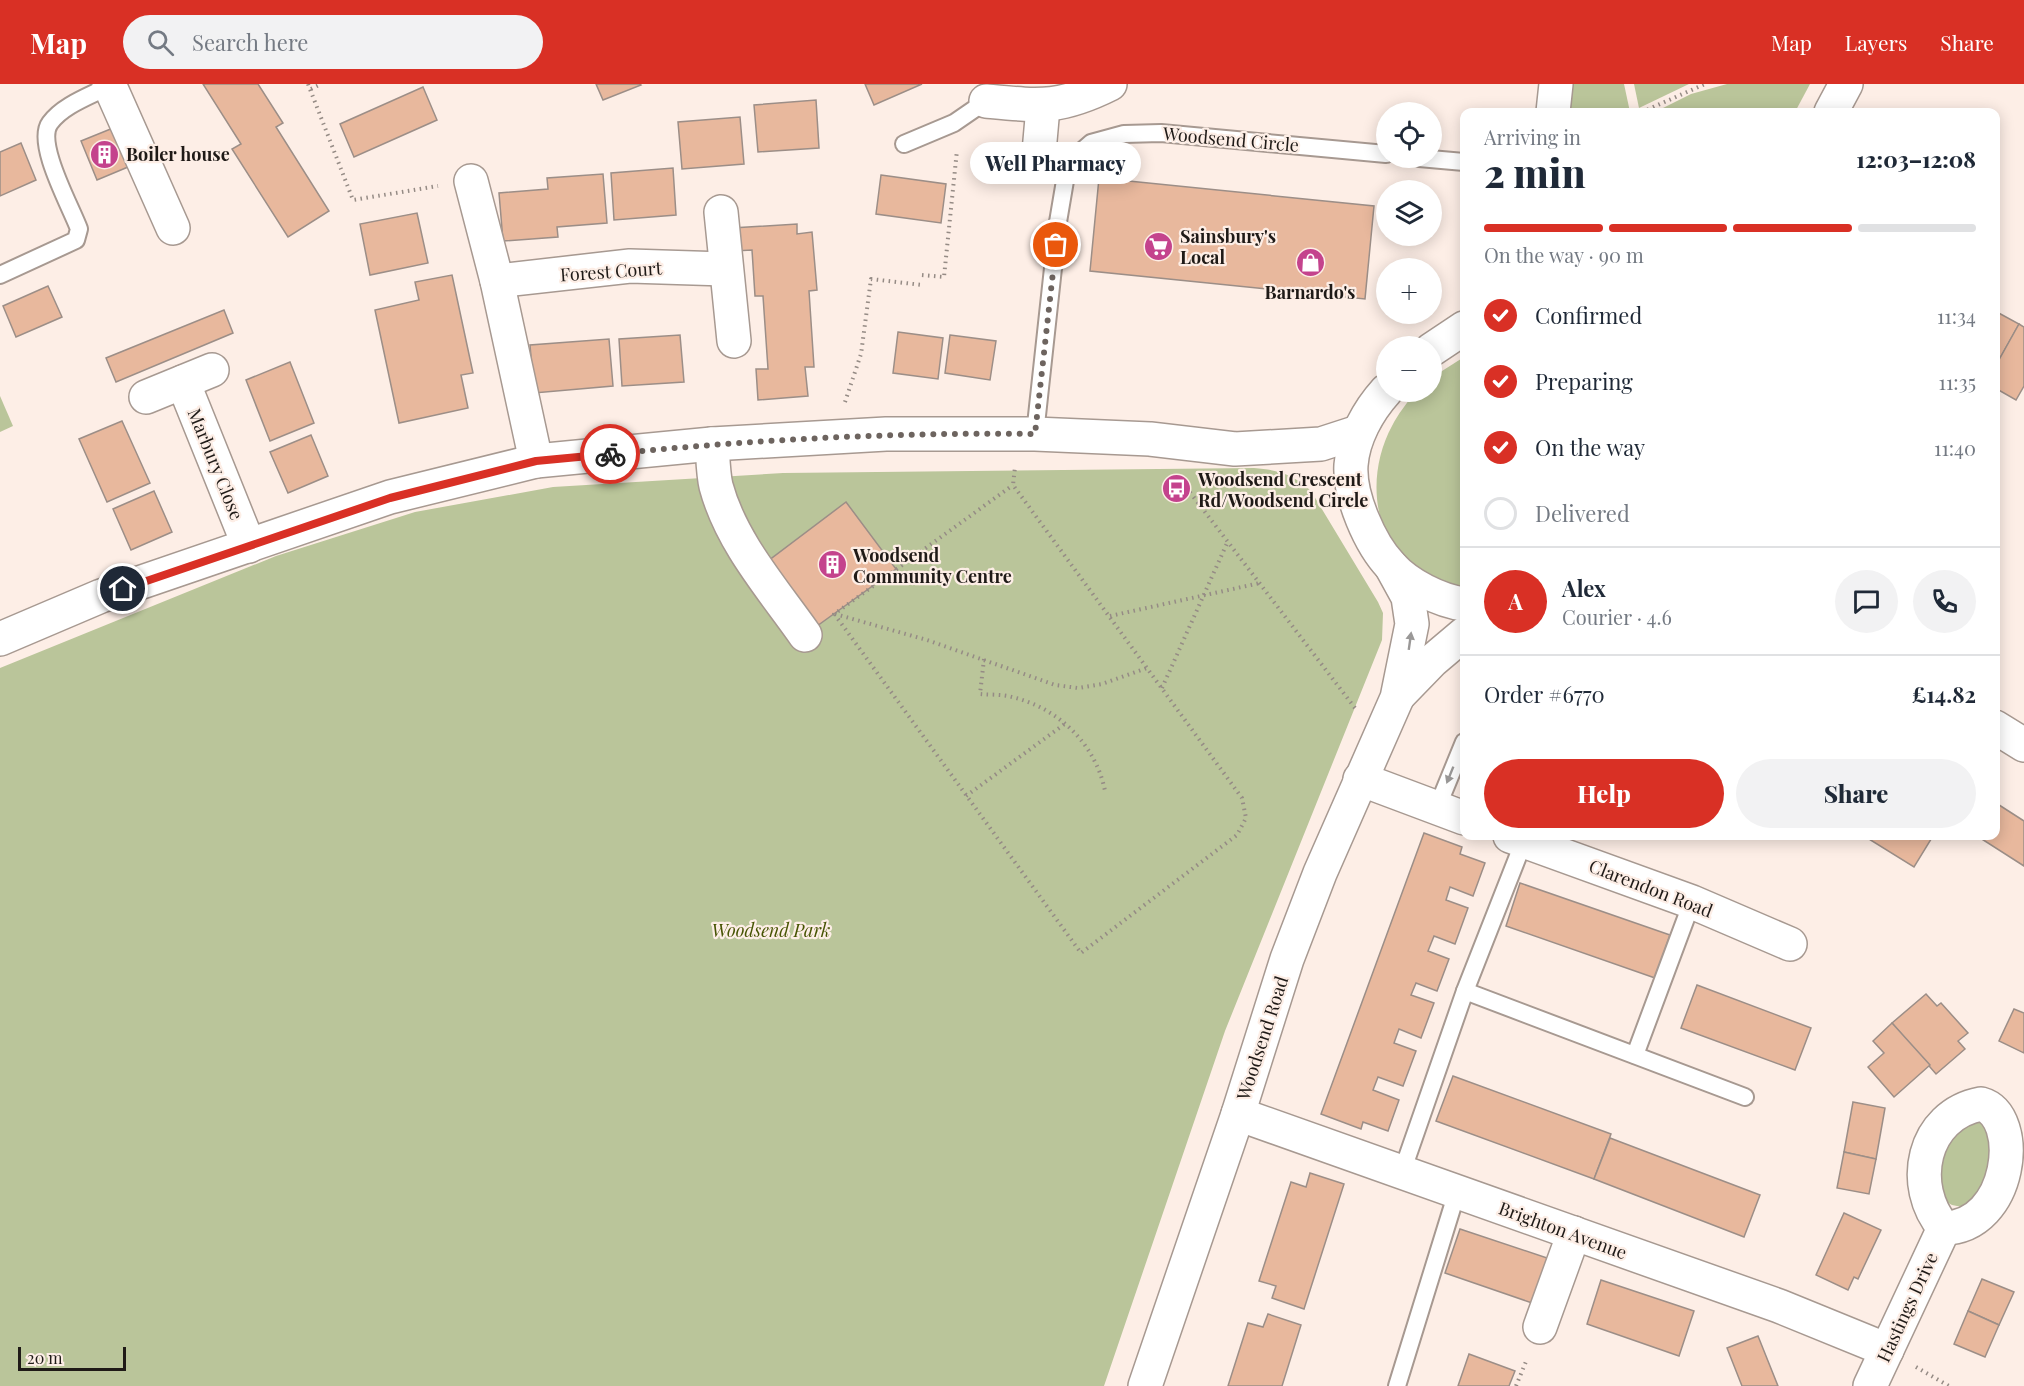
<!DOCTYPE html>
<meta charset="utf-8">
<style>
:root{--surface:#fff;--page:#f2f2f3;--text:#1f2937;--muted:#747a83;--line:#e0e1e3;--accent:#d93025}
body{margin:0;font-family:"Playfair Display",serif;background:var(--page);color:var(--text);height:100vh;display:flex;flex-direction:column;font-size:22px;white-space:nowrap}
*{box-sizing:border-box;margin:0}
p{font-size:20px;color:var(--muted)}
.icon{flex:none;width:33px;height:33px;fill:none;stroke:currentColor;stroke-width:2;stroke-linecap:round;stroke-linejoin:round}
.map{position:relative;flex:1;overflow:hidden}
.drawer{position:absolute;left:1460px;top:24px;width:540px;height:732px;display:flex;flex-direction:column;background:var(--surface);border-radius:12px;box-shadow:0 3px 15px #0003}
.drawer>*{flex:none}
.buttons{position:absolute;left:1376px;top:18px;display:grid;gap:12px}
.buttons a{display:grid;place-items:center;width:66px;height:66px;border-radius:50%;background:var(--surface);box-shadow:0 3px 15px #0003;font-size:30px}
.scale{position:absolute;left:18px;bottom:15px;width:108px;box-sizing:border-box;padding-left:6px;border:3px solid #1f1a17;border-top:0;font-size:16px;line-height:21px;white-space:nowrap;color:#1f1a17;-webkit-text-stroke:4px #fdeee6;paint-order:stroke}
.pin{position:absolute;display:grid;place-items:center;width:51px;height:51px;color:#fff;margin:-26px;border:3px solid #fff;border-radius:50%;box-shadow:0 2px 6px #0007}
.courier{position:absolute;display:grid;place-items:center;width:60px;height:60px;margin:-30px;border:4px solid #d93025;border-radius:50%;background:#fff;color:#222;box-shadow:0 2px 8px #0007}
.bubble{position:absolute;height:42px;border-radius:21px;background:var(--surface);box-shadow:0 3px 15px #0003;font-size:20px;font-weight:800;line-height:42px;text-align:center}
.overview em{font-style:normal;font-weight:800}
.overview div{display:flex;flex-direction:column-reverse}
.overview{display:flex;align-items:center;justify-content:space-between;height:102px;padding:0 24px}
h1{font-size:39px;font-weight:800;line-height:45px}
.bar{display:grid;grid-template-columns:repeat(4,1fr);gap:9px 6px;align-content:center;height:72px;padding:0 24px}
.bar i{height:8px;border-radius:4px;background:var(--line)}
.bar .active{background:var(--accent)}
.bar p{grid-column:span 4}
.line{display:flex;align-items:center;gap:15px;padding:0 24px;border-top:2px solid var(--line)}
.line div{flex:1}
.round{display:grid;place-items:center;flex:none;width:63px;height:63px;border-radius:32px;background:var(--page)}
ol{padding:0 24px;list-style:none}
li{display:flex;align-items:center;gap:18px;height:66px}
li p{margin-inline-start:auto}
li .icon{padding:6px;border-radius:50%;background:var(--accent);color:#fff;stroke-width:4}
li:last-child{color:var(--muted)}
li i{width:33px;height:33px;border:3px solid var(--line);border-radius:50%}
.cta{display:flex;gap:12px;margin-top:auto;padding:12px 24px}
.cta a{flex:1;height:69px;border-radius:36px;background:var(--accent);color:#fff;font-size:24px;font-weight:800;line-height:69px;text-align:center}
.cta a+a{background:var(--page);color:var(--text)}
header{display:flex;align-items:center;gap:36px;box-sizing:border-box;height:84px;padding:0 30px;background:var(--accent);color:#fff}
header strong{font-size:28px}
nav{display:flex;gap:33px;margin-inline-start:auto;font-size:21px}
.search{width:420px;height:54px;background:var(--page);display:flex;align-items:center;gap:15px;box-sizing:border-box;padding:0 21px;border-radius:33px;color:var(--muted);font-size:22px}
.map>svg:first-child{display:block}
.green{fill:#bac59a}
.building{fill:#e8b89d;stroke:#9c8e87;stroke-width:1.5}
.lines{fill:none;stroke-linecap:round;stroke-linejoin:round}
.lane-casing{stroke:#a79991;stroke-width:20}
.street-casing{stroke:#a79991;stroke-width:36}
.secondary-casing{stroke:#a79991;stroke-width:36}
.path{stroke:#958b85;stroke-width:4;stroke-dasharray:1.5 4.5;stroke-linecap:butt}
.lane{stroke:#fff;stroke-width:16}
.street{stroke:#fff;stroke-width:33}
.secondary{stroke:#fff;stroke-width:33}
.oneway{fill:#9a9897}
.done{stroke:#6d645f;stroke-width:6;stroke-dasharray:0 10.8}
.route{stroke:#d93025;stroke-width:8}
.labels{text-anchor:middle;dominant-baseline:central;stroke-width:4.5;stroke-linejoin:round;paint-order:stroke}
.street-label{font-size:18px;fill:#1f1a17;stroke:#fdeee6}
.poi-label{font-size:18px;font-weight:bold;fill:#1f1a17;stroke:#fdeee6;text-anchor:start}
.park-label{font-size:18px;font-style:italic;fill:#475403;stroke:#fdeee6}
</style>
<header>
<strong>Map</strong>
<div class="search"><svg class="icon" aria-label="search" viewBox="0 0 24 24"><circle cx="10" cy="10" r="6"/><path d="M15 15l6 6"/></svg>Search here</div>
<nav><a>Map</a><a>Layers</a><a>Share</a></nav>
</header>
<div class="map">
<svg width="2024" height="1302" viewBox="0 0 2024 1302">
<rect width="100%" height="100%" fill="#fdeee6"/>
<g class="green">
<polygon points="1561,0 1624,0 1630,28 1562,28"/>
<polygon points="1634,0 1689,0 1639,24"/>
<polygon points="1727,0 1810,0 1795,28 1655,28 1691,10"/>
<path d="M1464,273V508C1449,502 1425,497 1413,486C1371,451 1367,388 1392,342C1398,330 1407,319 1415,308H1431V294Z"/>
<polygon points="0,312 13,342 0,348"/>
<path d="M1254,384C1278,386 1293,390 1311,407L1378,518L1383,529L1382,556L1225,947L1104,1302H0V584L276,472L415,428L553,403L783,389Z"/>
<path d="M1982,1037L1991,1041L1995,1098L1962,1123L1952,1121L1943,1116C1936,1076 1939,1050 1982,1037Z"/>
</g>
<g class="building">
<polygon points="203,0 258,0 283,39 276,43 329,127 288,153 232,65 241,60"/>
<polygon points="596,0 640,0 641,1 603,16"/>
<polygon points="865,0 922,0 874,21"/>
<polygon points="423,3 437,36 354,73 340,40"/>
<polygon points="816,16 819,64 758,68 754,21"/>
<polygon points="740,33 744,80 682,85 678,38"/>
<polygon points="113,44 128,83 97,96 81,57"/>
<polygon points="21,59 36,96 0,112 0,68"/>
<polygon points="673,84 676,131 614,136 611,89"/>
<polygon points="603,90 607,139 557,143 558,153 503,157 499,109 548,105 547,94"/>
<polygon points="881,91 946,100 941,139 876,130"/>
<polygon points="1099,94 1374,122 1365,215 1090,187"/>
<polygon points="417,129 428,179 370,191 360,140"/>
<polygon points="797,140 797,150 812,148 817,206 809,207 814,283 805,283 808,312 758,316 756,285 768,285 763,212 755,212 752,166 734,167 732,144"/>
<polygon points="452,191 473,289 461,291 468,324 399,339 375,226 419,216 415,198"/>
<polygon points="48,202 62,233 16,253 3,222"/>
<polygon points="224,226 233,249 116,298 106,274"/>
<polygon points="1995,227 2019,240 1995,283"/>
<polygon points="2019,240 2024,243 2024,302 2016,316 1995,304 1995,283"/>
<polygon points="898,248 943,254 938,295 893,289"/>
<polygon points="680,251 684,298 622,302 619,255"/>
<polygon points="950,251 996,257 990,296 945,289"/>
<polygon points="609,255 613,302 534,309 530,261"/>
<polygon points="290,278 314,339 270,357 246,296"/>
<polygon points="122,337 150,399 107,418 79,355"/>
<polygon points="311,351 328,392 288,409 270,368"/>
<polygon points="154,407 172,448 131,466 113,425"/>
<polygon points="846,418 896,485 817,542 768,477"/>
<polygon points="1996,719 2024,737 2024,782 1977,752 1995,752"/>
<polygon points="1424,749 1462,763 1460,770 1485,779 1473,812 1450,803 1446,816 1468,824 1455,860 1434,852 1428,867 1449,875 1437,907 1416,899 1411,911 1434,919 1421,954 1399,945 1394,959 1416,967 1403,1002 1378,993 1373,1006 1399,1016 1388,1047 1363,1038 1361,1045 1321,1030"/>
<polygon points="1864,752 1933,752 1914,783"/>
<polygon points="1520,799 1670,851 1655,894 1506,842"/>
<polygon points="1697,901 1811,944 1795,986 1681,944"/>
<polygon points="1926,910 1937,922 1941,919 1968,949 1958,957 1965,965 1936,990 1892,939"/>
<polygon points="2014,925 2024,929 2024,969 1999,957"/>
<polygon points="1892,939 1930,981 1894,1013 1868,983 1884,969 1873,957"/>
<polygon points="1453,992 1611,1050 1594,1095 1436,1037"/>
<polygon points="1853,1018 1885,1024 1876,1075 1844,1068"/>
<polygon points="1610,1054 1760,1111 1744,1153 1594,1095"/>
<polygon points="1844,1068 1876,1075 1869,1110 1837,1104"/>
<polygon points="1310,1089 1344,1100 1304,1225 1272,1214 1276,1202 1259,1197 1291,1098 1306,1103"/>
<polygon points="1844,1129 1881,1146 1858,1195 1854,1193 1848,1206 1816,1191"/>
<polygon points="1460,1145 1553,1176 1538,1221 1445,1189"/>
<polygon points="1982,1195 2014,1208 1999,1241 1968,1227"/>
<polygon points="1601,1196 1694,1227 1679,1272 1587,1240"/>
<polygon points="1968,1227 1999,1241 1985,1273 1954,1260"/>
<polygon points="1268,1230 1301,1241 1282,1302 1228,1302 1248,1239 1263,1243"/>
<polygon points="1758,1252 1778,1302 1742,1302 1727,1264"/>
<polygon points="1469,1270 1515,1287 1509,1302 1458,1302"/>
</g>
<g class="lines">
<defs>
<g id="lane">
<polyline points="904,60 954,39 986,17"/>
<polyline points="1419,74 1464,78"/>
<path d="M0,191L76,156L79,145C71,123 35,59 50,39C63,21 90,12 109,2"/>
<polyline points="1035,350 1058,138 1068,79 1091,59 1124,50 1161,49 1386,70"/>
<polyline points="1437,724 1464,658"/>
<polyline points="1465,907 1745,1013"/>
<polyline points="1635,971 1692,818"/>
<polyline points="1402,1088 1465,907 1524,757"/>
<polyline points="1397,1302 1457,1108"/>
</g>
<g id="street">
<polyline points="109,0 173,144"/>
<path d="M986,17C1040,22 1060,25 1110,0"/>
<polyline points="1553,28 1556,0"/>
<polyline points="1039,68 1043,23"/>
<polyline points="471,97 497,197 536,377"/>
<polyline points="721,128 734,257"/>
<polyline points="497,197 630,182 725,185"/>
<polyline points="183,298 249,462"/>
<polyline points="146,313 212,286"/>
<path d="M712,360C713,374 713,389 716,402C731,458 772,504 805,551"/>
<polyline points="1360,695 1464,734"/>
<polyline points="1510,752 1692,818 1790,860"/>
<path d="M1981,1020C2024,1032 2012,1143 1944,1144C1908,1102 1922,1031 1981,1020Z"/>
<polyline points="1238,1030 1779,1222 1887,1266"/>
<polyline points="1540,1243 1574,1149"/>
<polyline points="1870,1302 1944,1144"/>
</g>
<g id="secondary">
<polyline points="1831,28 1846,0"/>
<polyline points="1431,266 1464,244"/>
<path d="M1386,307C1368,327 1353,354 1351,381C1349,412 1370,460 1391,482C1408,501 1440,517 1464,520"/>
<polyline points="0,555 101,512 390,413 536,377 712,360 886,350 1035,350 1150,355 1235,365 1321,360 1358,348"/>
<polyline points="1398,612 1432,577 1464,550"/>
<polyline points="1995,643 2024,661"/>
<polyline points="1145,1302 1238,1030 1287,875 1320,789 1397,614 1412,540 1408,513 1391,482"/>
</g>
</defs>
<use href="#lane" class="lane-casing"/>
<use href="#street" class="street-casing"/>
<use href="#secondary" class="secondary-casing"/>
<g class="path">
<polyline points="308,0 353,116 438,102"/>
<polyline points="311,5 321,0"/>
<polyline points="1642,28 1705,0"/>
<polyline points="922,191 944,193 957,66"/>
<polyline points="845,318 861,270 871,195 922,201"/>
<polyline points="1179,394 1355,624"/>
<polyline points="835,530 927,556 1055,601 1078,604 1102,600 1147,584"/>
<polyline points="833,531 1013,401"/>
<polyline points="1110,532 1260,499"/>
<polyline points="838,535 1081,869 1237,751 1246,734 1242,714 1013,401 1015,383"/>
<path d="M984,575L980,610C990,611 1002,610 1012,613C1059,624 1096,661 1105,707"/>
<polyline points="1162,604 1228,457"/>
<polyline points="966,712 1066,639"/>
<polyline points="1916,1283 1949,1302"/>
<polyline points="1516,1302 1527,1275"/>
</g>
<use href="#lane" class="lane"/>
<use href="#street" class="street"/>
<use href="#secondary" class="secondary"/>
</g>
<defs><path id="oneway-solid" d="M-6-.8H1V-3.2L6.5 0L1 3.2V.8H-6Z" transform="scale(1.5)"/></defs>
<g class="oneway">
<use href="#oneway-solid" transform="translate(1410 557) rotate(-82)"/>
<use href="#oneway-solid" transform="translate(1450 691) rotate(112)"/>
</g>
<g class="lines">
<path class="done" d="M610,370C752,356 893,348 1035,350L1056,161"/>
<polyline class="route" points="123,505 390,414 536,377 610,370"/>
</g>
<defs>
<symbol id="building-disc" viewBox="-11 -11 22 22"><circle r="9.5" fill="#c4438d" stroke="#fdeee6"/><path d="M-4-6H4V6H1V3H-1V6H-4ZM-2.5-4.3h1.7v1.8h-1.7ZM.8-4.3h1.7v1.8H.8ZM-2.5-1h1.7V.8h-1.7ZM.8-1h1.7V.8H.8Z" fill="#fff"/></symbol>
<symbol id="supermarket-disc" viewBox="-11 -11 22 22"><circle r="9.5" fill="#c4438d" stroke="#fdeee6"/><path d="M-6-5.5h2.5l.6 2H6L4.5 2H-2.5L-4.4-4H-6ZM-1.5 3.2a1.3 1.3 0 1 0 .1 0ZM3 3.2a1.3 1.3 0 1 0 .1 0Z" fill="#fff"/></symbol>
<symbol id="shop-disc" viewBox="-11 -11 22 22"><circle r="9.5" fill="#c4438d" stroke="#fdeee6"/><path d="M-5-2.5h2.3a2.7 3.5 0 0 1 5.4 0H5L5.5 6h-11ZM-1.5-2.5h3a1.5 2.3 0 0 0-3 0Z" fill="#fff"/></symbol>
<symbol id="bus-disc" viewBox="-11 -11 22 22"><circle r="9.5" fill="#c4438d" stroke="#fdeee6"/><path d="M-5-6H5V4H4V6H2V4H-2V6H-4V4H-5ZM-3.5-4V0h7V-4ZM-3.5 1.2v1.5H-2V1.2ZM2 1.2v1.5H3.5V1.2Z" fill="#fff"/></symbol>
</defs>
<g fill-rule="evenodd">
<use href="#building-disc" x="88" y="54" width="33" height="33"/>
<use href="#supermarket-disc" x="1142" y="146" width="33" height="33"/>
<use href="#shop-disc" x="1294" y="162" width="33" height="33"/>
<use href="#bus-disc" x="1160" y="388" width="33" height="33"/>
<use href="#building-disc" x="816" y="464" width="33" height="33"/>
</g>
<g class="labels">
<g class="street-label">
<text transform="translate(1231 55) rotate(5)">Woodsend Circle</text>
<text transform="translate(611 187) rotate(-4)">Forest Court</text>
<text transform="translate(216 380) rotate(68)">Marbury Close</text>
<text transform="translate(1651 804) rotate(21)">Clarendon Road</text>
<text transform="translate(1262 954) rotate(-72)">Woodsend Road</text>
<text transform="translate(1563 1146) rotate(20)">Brighton Avenue</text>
<text transform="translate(1907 1223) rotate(-65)">Hastings Drive</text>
</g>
<g class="poi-label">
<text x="126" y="70">Boiler house</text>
<text x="1180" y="152">Sainsbury's<tspan x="1180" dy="21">Local</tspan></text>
<text x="1310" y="208" text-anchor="middle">Barnardo's</text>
<text x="1198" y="395">Woodsend Crescent<tspan x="1198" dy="21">Rd/Woodsend Circle</tspan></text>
<text x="853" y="471">Woodsend<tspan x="853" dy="21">Community Centre</tspan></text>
</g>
<g class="park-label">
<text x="771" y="846">Woodsend Park</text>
</g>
</g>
</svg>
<div class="buttons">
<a><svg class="icon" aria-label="locate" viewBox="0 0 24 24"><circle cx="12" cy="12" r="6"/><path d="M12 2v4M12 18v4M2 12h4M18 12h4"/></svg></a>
<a><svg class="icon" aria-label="layers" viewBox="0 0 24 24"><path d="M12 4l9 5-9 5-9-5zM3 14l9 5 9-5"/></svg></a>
<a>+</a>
<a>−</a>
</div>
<div class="scale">20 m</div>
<div class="pin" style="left:1056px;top:161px;background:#ea580c"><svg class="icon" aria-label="bag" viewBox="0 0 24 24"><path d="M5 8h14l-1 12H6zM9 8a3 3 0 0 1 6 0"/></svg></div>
<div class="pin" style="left:123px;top:505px;background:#1f2937"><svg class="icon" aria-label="home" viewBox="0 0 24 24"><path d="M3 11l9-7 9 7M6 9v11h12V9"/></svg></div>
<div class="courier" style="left:610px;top:370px"><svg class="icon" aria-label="bike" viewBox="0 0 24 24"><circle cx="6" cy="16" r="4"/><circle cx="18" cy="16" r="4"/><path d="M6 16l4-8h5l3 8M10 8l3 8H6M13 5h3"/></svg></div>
<div class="bubble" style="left:970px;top:58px;width:171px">Well Pharmacy</div>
<section class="drawer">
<div class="overview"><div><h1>2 min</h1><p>Arriving in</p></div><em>12:03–12:08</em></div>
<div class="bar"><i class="active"></i><i class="active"></i><i class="active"></i><i></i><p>On the way · 90 m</p></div>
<ol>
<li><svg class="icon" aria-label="check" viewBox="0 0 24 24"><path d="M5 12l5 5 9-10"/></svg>Confirmed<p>11:34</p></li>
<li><svg class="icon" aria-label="check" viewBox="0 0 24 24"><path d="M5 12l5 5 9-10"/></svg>Preparing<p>11:35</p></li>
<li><svg class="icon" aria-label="check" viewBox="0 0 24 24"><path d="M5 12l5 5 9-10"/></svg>On the way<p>11:40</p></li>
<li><i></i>Delivered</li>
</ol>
<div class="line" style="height:108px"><b class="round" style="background:var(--accent);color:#fff">A</b><div><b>Alex</b><p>Courier · 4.6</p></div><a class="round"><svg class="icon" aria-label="chat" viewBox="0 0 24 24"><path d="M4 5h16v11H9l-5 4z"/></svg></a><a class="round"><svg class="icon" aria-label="phone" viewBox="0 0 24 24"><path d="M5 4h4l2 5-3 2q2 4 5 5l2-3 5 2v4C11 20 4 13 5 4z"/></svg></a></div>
<div class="line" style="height:78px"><div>Order #6770</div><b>£14.82</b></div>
<div class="cta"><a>Help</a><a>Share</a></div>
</section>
</div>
